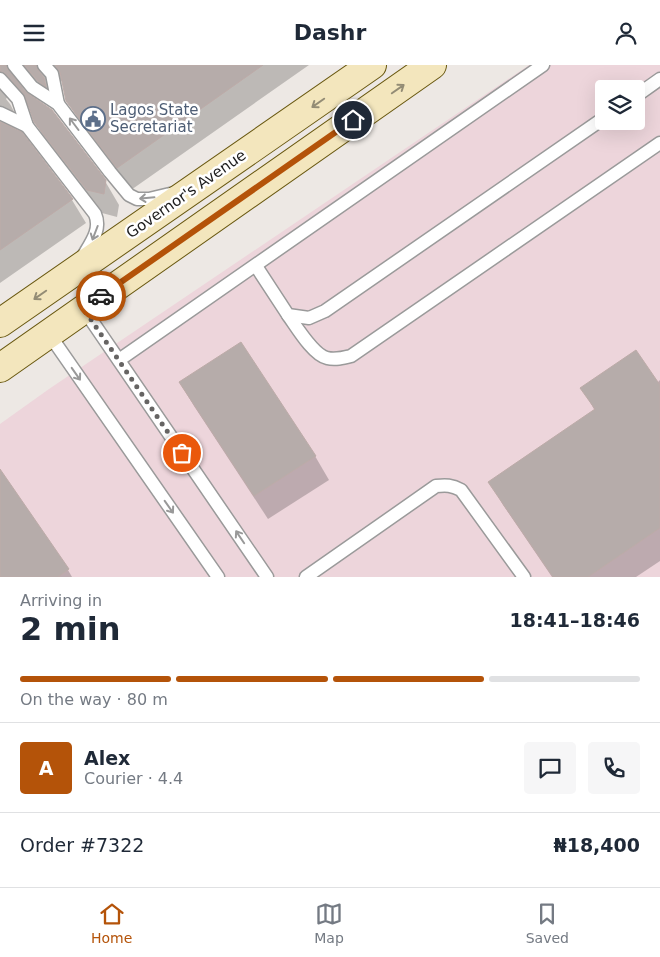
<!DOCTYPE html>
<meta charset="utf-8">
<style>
:root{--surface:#fff;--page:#f6f6f7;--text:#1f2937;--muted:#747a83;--line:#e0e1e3;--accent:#b45309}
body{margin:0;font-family:"DejaVu Sans",sans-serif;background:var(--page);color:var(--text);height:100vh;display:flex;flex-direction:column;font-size:19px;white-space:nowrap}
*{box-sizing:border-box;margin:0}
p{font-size:16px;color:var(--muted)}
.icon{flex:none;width:28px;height:28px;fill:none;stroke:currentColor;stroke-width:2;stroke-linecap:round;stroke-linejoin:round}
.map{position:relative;height:512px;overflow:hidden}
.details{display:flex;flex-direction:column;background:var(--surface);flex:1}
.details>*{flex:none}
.tools{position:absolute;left:595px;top:15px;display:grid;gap:10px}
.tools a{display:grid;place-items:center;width:50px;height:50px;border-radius:5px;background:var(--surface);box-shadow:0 5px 20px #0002;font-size:25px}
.pin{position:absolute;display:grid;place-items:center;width:42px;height:42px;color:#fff;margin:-21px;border:2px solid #fff;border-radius:50%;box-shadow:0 1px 5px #0007}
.courier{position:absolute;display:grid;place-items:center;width:50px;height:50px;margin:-25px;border:4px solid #b45309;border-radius:50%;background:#fff;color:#222;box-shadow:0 1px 6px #0007}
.summary em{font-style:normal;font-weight:600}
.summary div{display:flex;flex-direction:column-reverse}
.summary{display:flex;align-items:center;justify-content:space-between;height:85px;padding:0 20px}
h1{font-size:32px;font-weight:600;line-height:38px}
.bar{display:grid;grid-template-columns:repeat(4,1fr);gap:8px 5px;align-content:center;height:60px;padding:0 20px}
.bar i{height:6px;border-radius:4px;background:var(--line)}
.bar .active{background:var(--accent)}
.bar p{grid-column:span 4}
.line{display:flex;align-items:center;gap:12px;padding:0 20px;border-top:1px solid var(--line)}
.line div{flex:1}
.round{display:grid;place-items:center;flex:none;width:52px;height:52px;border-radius:5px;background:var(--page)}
header{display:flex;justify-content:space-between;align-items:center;height:65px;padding:0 20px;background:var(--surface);font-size:22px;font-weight:600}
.tab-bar{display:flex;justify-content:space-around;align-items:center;height:70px;border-top:1px solid var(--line);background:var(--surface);font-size:14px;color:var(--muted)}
.tab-bar a{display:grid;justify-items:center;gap:2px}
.tab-bar .active{color:var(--accent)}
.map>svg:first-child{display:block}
.commercial{fill:#edd5db;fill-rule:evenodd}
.shadow{fill:#0003}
.building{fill:#b6acaa;stroke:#bdaba8}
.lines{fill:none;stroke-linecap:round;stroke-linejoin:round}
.lane-casing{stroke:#9a9a9a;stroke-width:15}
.secondary-casing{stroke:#695810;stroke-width:30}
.lane{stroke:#fff;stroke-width:12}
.secondary{stroke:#f3e6bd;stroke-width:28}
.oneway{stroke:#938c75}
.oneway2{stroke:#999}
.done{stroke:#666463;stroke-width:5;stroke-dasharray:0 9}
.route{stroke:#b45309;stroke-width:6}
.labels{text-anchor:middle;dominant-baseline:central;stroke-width:5;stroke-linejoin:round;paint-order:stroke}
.service-label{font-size:15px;fill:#4e5e75;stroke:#fff;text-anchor:start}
.street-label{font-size:15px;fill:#1d1d1d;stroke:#fff}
</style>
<header><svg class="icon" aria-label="menu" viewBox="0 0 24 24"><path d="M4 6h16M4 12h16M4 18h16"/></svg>Dashr<svg class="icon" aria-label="person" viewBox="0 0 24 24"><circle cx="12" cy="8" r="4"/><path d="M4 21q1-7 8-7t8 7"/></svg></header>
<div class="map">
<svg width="660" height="512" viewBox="0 0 660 512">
<rect width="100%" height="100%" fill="#ede8e4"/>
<path class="commercial" d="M529,0H660V512H0V359L49,324ZM604,24H636V56H604Z"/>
<g class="shadow">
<polygon points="0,0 309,0 131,125 81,59 67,35 63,17 60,15 56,15 57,38 23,17 19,21 105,116 119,140 117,152 102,148 49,81 35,57 30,42 20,32 8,31 6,34 10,39 25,67 18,64 10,63 21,68 72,135 86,158 0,218"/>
<polygon points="660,315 660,496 636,512 552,512 503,440 490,417 595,346 582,323 657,318"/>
<polygon points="180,318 315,391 329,415 268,454 194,341"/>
<polygon points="9,419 68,505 72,512 0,512 0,425"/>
</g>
<g class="building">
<polygon points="0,0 6,0 8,5 26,27 52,45 106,115 104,129 87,125 34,57 24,29 6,9 0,6"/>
<polygon points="24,0 36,0 38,5 44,13 46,22 38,16"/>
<polygon points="55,0 263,0 117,103 66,36 60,7"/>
<polygon points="0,57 22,67 73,134 0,185"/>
<polygon points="241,277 316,391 254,431 179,317"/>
<polygon points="636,285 660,320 660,463 588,512 553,512 488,417 595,344 580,323"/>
<polygon points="0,404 69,504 58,512 0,512"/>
</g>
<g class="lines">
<defs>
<g id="lane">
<polyline points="14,0 32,22 58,39 110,107 129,130 137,134 149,134 174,128"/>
<polyline points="44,0 52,9 58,39"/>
<path d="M0,14L18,34L27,61L95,149C102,165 90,179 82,193"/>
<polyline points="636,31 660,14"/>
<polyline points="0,48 27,61"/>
<polyline points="256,201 288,250 309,253 325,246 604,53"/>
<polyline points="83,243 267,512"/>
<path d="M288,250C296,261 313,290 327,293C335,295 343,293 351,291L660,78"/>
<polyline points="49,269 218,512"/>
<polyline points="119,295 543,0"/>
<path d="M306,512L436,421C446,420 452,420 461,425L524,512"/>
</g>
<g id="secondary">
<polyline points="0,258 372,0"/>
<polyline points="0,303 432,0"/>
</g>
</defs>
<use href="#lane" class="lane-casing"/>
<use href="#secondary" class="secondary-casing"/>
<use href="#lane" class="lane"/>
<use href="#secondary" class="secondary"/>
</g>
<defs><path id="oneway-shaft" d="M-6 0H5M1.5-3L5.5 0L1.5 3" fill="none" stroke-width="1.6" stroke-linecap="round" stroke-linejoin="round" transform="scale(1.25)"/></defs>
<g class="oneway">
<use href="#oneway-shaft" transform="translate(398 24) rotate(-35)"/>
<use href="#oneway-shaft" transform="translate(318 38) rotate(145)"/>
<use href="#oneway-shaft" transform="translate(40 230) rotate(145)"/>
</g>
<g class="oneway2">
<use href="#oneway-shaft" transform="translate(74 59) rotate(-127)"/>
<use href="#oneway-shaft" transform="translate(147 133) rotate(175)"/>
<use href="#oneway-shaft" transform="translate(95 168) rotate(111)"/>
<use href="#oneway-shaft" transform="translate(76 309) rotate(55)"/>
<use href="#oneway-shaft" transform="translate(169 442) rotate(55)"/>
<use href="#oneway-shaft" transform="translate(240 472) rotate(-124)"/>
</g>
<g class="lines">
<polyline class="done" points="101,231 83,243 182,388"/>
<polyline class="route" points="101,231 353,55"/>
</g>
<defs>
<symbol id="civic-ring" viewBox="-11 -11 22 22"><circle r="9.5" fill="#fff" stroke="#5c6f8a" stroke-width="1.5"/><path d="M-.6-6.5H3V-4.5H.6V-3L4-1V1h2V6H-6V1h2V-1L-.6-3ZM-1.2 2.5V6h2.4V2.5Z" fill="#5c6f8a"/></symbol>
</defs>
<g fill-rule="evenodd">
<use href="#civic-ring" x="79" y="40" width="28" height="28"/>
</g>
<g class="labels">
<g class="service-label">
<text x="110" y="45">Lagos State<tspan x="110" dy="17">Secretariat</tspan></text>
</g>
<g class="street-label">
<text transform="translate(186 129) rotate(-35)">Governor's Avenue</text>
</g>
</g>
</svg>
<div class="tools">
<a><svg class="icon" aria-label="layers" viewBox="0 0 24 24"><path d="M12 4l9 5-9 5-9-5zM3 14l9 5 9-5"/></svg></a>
</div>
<div class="pin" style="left:182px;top:388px;background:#ea580c"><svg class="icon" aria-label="bag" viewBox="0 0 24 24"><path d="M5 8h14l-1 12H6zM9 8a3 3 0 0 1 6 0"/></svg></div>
<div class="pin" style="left:353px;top:55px;background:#1f2937"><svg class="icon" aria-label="home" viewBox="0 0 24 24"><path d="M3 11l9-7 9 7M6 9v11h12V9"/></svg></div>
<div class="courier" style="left:101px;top:231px"><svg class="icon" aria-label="car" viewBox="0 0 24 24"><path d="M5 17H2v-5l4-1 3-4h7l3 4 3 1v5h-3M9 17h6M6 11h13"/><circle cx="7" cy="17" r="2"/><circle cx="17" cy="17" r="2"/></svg></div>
</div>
<section class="details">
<div class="summary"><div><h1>2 min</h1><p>Arriving in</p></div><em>18:41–18:46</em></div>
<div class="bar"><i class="active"></i><i class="active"></i><i class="active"></i><i></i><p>On the way · 80 m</p></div>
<div class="line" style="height:90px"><b class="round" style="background:var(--accent);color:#fff">A</b><div><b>Alex</b><p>Courier · 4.4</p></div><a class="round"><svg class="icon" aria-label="chat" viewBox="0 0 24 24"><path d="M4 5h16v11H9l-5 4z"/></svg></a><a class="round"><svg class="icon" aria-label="phone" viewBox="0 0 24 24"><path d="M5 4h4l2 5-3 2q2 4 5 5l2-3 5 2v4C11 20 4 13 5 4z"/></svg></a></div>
<div class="line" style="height:65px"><div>Order #7322</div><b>₦18,400</b></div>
</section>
<nav class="tab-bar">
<a class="active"><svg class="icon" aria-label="home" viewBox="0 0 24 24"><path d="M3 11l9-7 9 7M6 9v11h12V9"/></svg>Home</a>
<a><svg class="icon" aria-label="map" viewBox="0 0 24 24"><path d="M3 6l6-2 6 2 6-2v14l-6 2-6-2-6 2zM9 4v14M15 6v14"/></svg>Map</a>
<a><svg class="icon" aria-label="saved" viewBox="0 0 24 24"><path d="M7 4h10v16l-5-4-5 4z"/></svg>Saved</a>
</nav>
